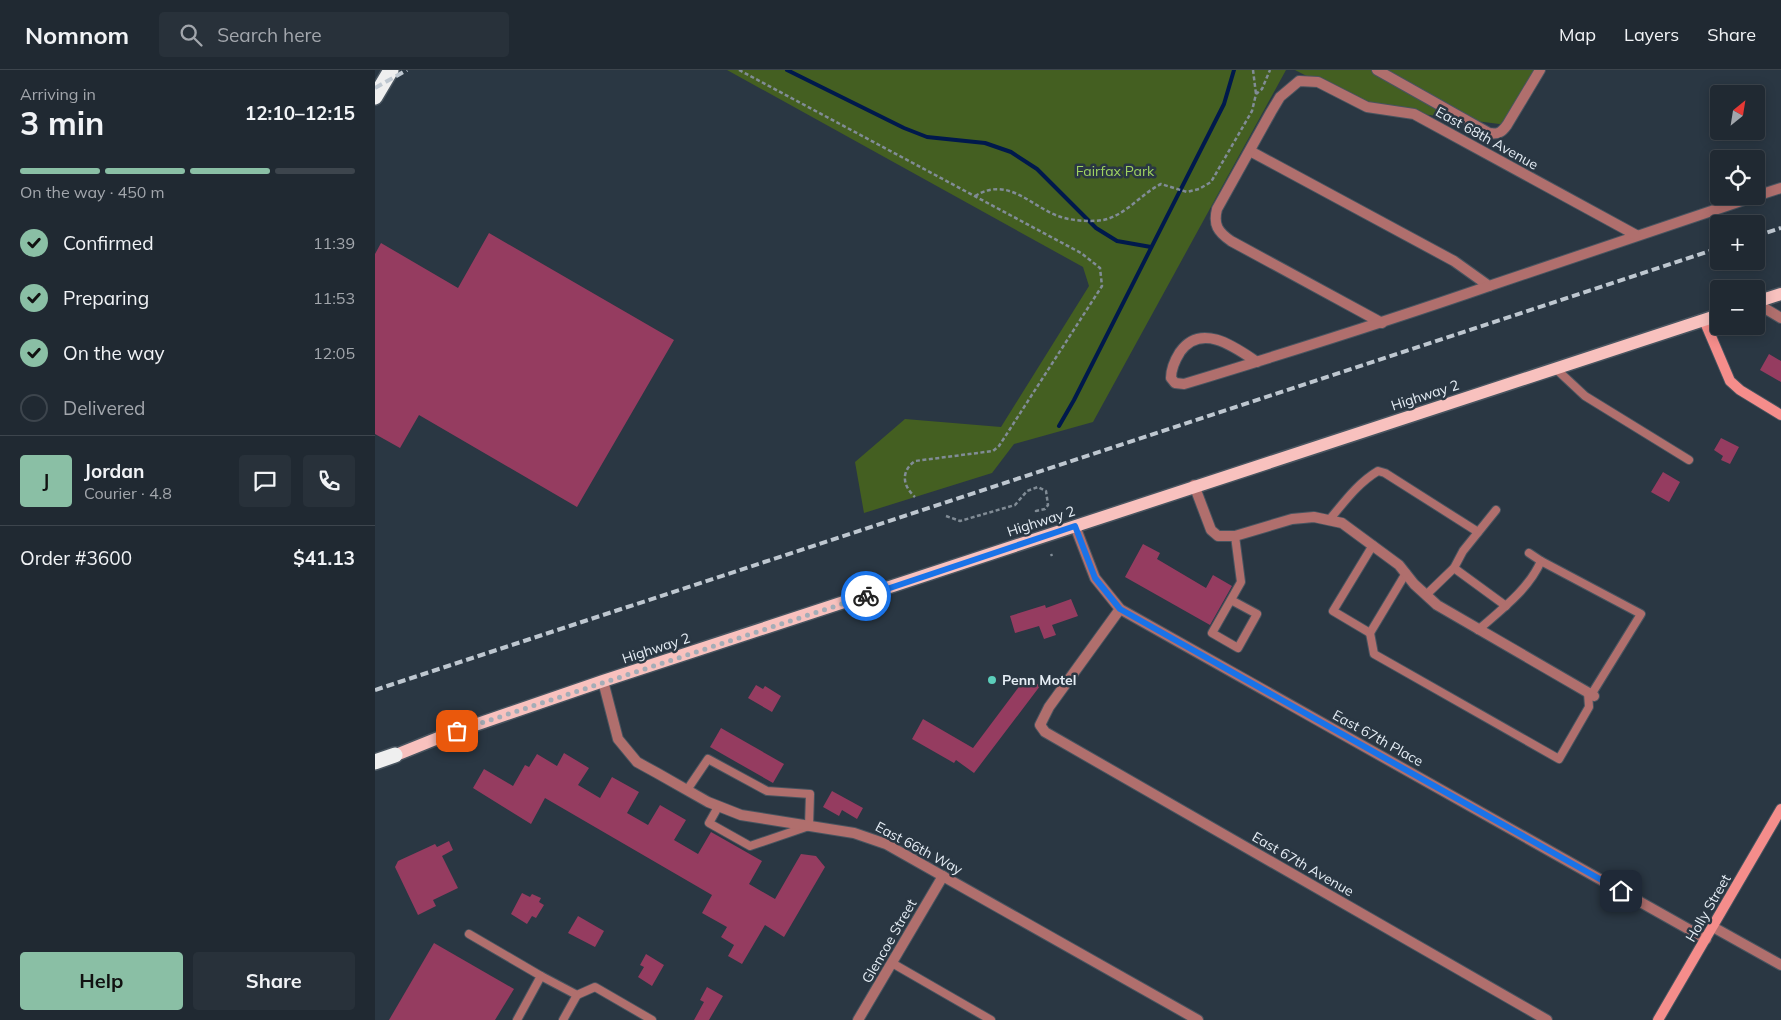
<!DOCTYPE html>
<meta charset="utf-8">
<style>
:root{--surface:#202932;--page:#28313a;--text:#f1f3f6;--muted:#a2a6ac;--line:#3d454d;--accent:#8abfa5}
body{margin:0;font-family:Mulish,sans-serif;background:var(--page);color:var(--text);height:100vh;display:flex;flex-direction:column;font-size:19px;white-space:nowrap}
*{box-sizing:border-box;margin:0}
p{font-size:16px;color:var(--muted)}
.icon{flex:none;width:28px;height:28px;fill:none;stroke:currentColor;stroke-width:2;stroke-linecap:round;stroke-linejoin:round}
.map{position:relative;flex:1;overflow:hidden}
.details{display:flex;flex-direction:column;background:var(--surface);width:375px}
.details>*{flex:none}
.needle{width:32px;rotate:30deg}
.fabs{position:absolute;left:1335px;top:15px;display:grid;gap:10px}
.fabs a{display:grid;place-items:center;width:55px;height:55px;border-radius:5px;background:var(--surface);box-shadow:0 2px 12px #0003,0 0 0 1px var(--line);font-size:25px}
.pin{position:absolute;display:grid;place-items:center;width:42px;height:42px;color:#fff;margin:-21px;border-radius:10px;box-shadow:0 2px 8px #0006}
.courier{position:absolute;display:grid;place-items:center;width:50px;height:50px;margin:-25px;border:4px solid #1a73e8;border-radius:50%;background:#fff;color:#222;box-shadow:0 1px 6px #0007}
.head em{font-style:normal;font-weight:700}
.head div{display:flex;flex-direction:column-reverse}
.head{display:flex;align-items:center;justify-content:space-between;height:85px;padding:0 20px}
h1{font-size:32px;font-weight:700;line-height:38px}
.bar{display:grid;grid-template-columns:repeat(4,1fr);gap:8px 5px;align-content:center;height:60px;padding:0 20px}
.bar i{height:6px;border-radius:4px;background:var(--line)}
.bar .active{background:var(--accent)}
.bar p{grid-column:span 4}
.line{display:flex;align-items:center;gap:12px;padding:0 20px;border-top:1px solid var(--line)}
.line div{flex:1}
.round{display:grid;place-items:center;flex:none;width:52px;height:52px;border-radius:5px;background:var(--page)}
ol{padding:0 20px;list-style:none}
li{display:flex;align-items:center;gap:15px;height:55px}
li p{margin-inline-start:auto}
li .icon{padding:5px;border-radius:50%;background:var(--accent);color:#111;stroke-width:4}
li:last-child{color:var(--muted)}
li i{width:28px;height:28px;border:2px solid var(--line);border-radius:50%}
.action{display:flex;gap:10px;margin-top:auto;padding:10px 20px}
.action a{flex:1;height:58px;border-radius:5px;background:var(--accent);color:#111;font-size:20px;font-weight:700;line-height:58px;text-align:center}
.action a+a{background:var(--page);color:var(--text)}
header{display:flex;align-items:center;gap:30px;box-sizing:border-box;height:70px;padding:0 25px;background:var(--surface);border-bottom:1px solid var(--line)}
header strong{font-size:24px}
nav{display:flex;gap:28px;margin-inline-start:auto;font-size:18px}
.search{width:350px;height:45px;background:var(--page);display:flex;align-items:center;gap:12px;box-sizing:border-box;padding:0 18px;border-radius:5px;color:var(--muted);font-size:19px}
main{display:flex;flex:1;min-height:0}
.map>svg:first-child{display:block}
.green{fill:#445f21}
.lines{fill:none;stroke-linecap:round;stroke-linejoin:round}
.stream{stroke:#00194c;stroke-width:4}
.building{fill:#953c60}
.lane-casing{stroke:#48545f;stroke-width:10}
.street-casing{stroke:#48545f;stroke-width:12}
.secondary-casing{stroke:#48545f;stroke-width:12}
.primary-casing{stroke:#48545f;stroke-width:15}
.highway-casing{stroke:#48545f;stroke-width:18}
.path{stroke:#818c96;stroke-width:2.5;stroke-dasharray:4 2.5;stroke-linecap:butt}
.lane{stroke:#b06f6d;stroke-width:8}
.street{stroke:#b06f6d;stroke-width:10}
.secondary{stroke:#f58d8b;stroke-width:10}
.primary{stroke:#f8c1be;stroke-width:12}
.highway{stroke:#efefef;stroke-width:15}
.rail{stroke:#bec7d0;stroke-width:4;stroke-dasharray:8 4;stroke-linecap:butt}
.done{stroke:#a4adb7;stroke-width:5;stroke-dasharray:0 9}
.route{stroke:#1a73e8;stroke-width:6}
.poi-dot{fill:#5ccebb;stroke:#2a3743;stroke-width:2}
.labels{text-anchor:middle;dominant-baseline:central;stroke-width:5;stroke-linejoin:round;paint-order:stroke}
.street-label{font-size:14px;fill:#e5edf5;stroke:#2a3743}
.park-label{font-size:14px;fill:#9fd360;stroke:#2a3743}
.poi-label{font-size:14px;font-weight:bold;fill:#e5edf5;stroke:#2a3743;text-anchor:start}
</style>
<header>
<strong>Nomnom</strong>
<div class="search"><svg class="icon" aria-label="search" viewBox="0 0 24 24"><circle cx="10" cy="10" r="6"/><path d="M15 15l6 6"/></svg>Search here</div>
<nav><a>Map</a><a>Layers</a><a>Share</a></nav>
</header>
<main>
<section class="details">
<div class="head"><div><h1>3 min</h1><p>Arriving in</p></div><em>12:10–12:15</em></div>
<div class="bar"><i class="active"></i><i class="active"></i><i class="active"></i><i></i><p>On the way · 450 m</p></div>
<ol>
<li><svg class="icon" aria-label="check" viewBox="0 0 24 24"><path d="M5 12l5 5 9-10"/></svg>Confirmed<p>11:39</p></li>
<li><svg class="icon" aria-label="check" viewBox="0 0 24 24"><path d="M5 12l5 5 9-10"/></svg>Preparing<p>11:53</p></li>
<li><svg class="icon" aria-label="check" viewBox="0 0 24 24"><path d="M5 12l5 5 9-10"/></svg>On the way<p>12:05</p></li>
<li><i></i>Delivered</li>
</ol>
<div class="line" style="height:90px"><b class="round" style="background:var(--accent);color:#111">J</b><div><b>Jordan</b><p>Courier · 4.8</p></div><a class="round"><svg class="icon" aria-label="chat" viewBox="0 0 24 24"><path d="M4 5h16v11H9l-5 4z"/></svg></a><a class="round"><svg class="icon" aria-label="phone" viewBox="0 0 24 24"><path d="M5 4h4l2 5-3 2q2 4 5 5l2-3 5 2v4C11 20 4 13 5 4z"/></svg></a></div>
<div class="line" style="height:65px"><div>Order #3600</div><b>$41.13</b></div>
<div class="action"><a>Help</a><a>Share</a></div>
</section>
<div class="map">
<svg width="1406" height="950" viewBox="0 0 1406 950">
<rect width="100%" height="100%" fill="#2a3743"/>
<g class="green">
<polygon points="352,0 911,0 718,352 639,374 617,403 489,443 480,392 530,349 626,357 714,216 708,197"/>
<polygon points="920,0 1165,0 1132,55 992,37"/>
</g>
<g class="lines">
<g class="stream">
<polyline points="412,0 529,58 552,67 610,73 636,82 662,99 721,158 742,171 776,177"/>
<polyline points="684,356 699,330 849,34 859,0"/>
</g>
</g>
<g class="building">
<polygon points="114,163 299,270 202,437 44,345 25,378 0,364 0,184 6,173 83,218"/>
<polygon points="1394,284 1406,291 1406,312 1385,300"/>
<polygon points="1346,368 1364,377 1355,394 1346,390 1348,386 1339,380"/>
<polygon points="1288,402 1305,412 1294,432 1276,422"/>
<polygon points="768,474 785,483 782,489 831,518 838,505 857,516 835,555 750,507"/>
<polygon points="696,529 703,546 677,555 681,565 669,569 664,556 640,563 635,546 670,535 671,538"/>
<polygon points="652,606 665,616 599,703 581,690 579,693 537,669 548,649 598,678"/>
<polygon points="381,615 388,619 390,616 406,626 397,642 373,628"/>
<polygon points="346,658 409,694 398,713 335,677"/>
<polygon points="189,683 214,698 203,715 225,728 237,707 264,722 252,743 273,755 285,735 311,750 299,770 323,784 336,762 387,791 374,814 400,829 426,784 441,786 450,797 409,867 390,855 367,894 353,886 359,875 346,867 352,857 327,843 337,825 170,728 156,754 98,718 109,699 138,716 150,695 154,697 162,684 182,696"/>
<polygon points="457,721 488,738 482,749 467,740 464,746 448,737"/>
<polygon points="74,771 78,780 67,786 83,818 58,830 61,836 43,845 20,797 23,791 60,774 62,777"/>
<polygon points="147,823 155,827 157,824 166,828 164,832 169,835 161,848 157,846 152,854 136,844"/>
<polygon points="203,846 229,861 220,877 193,863"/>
<polygon points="59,873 139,919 120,950 14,950"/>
<polygon points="271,884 289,895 277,916 263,907 269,897 265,895"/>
<polygon points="332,917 348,926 334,950 319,950 329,932 325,930"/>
</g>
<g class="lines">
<defs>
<g id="lane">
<polyline points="1180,298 1210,326 1314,390"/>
<path d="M955,449C970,431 983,413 1003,401L1010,403L1103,462"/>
<polyline points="998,475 958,541 995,563 1031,503"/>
<polyline points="1154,483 1166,491"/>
<polyline points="1079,498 1131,536"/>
<polyline points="1051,525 1079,498 1088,481 1121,440"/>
<polyline points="856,530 882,544 863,578 837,563 866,512 860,466"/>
<path d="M1103,560C1126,540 1154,519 1166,491L1266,544L1216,625"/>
<polyline points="995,563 999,584 1184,689 1214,637 1213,623"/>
<polyline points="312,720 333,689 392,721 435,724 434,756 375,776 334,753 343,737"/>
<polyline points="94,864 166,906 142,950"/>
<polyline points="517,893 616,950"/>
<polyline points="166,906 202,925 220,917 277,950"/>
<polyline points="188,950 202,925"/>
</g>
<g id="street">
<path d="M1002,0L1114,63C1123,65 1127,62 1132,55L1165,0"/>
<polyline points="875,81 1079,191 1114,216 1381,126"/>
<polyline points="1381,126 1406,118"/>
<polyline points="1381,233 1406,248"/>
<path d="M1007,253L856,171C843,162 838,155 842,139L896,42L905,27L924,11L943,12L992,37L1039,44L1261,165"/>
<path d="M882,292C860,277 826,252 805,282C800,290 796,298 796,308L800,313L809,314C911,283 1013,251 1114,216"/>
<polyline points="819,415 836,460 843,466 860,466 917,449 939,447 967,453 1024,495 1039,514 1062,535 1219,626"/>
<polyline points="700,456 720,508 745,539 1331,869"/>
<polyline points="745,539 674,637 665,655 670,662 1172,950"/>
<polyline points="228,611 243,669 262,692 282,703 333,732 366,745 479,763 511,774 823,950"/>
<polyline points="1338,857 1406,895"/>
<polyline points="483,950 568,806"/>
</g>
<g id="secondary">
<polyline points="1329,250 1355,311 1365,320 1406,345"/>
<polyline points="1283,950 1406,739"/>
</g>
<g id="primary">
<polyline points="1381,232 1406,224"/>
<polyline points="11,689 68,666 228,611 1344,245"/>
</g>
<g id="highway">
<polyline points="0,27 16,0"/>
<polyline points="0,692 20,685"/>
</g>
</defs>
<use href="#lane" class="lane-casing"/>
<use href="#street" class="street-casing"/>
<use href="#secondary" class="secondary-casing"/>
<use href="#primary" class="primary-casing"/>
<use href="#highway" class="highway-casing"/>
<g class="path">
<path d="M364,0L706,183L725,198L727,216L624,376L618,381L540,391C525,402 528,416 540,427"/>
<polyline points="878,0 881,24"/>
<path d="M600,126C633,106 654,135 683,146C697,151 714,152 728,150C750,146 767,123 786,114L812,122L824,119L836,112L877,41L881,24L887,19L895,0"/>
<polyline points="571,446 585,451 640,435 652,421 663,417 671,421 673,435 670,439 661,441 662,444"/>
<polyline points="676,484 677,486"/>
</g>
<use href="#lane" class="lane"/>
<use href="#street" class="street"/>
<use href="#secondary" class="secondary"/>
<use href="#primary" class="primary"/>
<use href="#highway" class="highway"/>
<g class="rail">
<polyline points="0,18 32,0"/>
<polyline points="1381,166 1406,158"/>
<polyline points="0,620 1344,178"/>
</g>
</g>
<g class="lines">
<polyline class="done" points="82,661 491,526"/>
<polyline class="route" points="491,526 700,456 720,508 745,539 1246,821"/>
</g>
<circle class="poi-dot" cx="617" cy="610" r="5"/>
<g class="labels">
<g class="street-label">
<text transform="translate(1112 68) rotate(29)">East 68th Avenue</text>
<text transform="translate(1050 325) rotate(-18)">Highway 2</text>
<text transform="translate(666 451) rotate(-18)">Highway 2</text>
<text transform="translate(281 578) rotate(-18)">Highway 2</text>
<text transform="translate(1003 668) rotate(29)">East 67th Place</text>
<text transform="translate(544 778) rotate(28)">East 66th Way</text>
<text transform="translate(928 794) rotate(30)">East 67th Avenue</text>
<text transform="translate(1333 838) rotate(-60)">Holly Street</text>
<text transform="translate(514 871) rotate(-60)">Glencoe Street</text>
</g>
<g class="park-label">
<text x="740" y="101">Fairfax Park</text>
</g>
<g class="poi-label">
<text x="627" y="610">Penn Motel</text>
</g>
</g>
</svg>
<div class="fabs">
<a><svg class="needle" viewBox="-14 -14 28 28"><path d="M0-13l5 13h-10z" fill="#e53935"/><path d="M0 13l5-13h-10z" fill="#a2a6ac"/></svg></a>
<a><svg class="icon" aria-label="locate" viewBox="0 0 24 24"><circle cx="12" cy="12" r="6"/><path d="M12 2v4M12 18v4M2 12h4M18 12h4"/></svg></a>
<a>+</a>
<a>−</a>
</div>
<div class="pin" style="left:82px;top:661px;background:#ea580c"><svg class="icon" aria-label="bag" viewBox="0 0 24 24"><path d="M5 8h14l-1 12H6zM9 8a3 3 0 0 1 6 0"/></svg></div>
<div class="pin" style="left:1246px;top:821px;background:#1f2937"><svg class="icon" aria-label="home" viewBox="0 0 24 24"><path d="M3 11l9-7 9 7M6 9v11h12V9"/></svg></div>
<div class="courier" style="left:491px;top:526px"><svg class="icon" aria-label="bike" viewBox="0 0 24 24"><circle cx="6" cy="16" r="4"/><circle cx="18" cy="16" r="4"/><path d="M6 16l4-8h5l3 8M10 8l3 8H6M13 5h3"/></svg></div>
</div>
</main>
